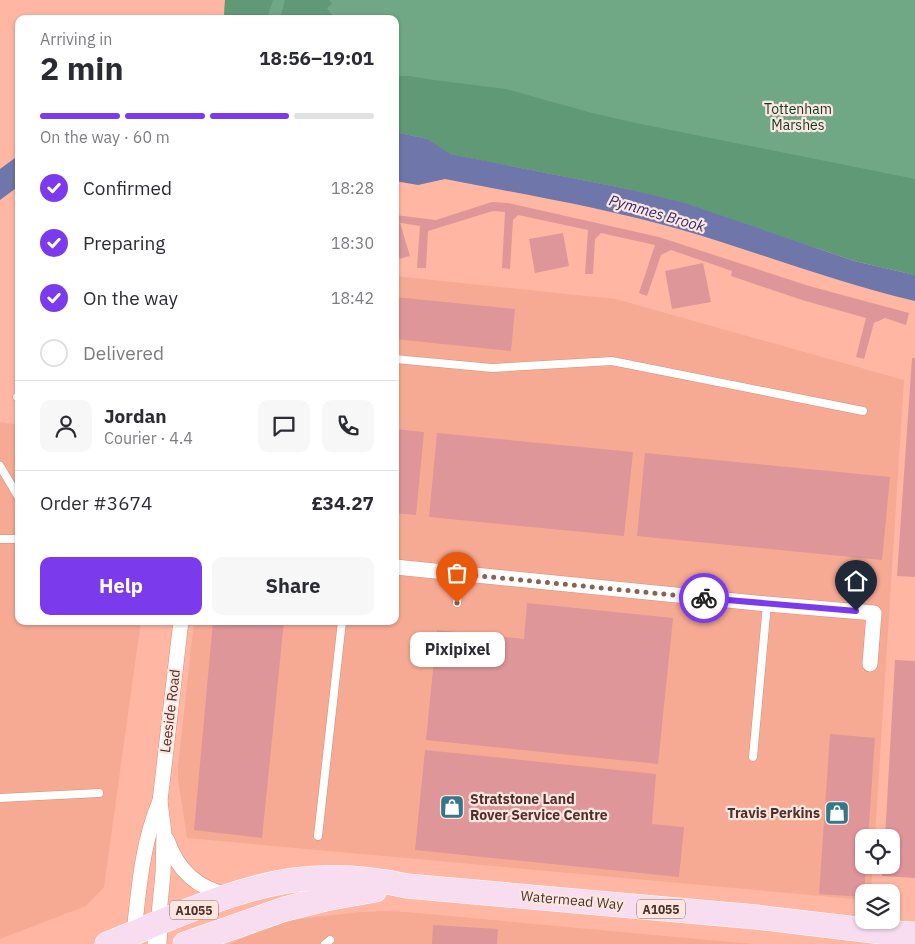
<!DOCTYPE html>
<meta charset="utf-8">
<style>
:root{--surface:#fff;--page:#f7f7f7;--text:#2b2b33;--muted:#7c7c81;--line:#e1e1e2;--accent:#7c3aed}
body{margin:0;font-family:"IBM Plex Sans",sans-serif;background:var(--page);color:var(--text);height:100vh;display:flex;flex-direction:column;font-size:19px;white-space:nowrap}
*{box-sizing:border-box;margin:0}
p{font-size:16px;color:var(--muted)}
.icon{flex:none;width:28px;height:28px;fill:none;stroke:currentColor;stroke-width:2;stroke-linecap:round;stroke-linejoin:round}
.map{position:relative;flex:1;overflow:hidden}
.details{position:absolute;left:15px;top:15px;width:384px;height:610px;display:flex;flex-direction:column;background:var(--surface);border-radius:10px;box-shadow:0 1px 4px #0004}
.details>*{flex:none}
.controls{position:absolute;left:855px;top:829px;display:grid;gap:10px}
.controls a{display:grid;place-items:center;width:45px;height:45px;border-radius:10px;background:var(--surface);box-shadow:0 1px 4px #0004;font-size:25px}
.pin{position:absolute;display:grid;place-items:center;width:42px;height:42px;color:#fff;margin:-51px -21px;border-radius:50% 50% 50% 0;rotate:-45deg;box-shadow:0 0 5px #0007}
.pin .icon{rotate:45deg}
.courier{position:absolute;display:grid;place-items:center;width:50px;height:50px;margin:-25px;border:4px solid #7c3aed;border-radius:50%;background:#fff;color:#222;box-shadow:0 1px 6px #0007}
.bubble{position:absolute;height:35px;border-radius:10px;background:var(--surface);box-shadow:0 1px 4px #0004;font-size:16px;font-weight:700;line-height:35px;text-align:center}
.overview em{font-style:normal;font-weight:700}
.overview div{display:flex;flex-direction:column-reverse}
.overview{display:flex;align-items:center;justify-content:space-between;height:85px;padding:0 25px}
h1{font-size:32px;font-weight:700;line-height:38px}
.bar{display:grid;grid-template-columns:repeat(4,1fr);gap:8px 5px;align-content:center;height:60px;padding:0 25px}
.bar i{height:6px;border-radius:4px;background:var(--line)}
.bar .active{background:var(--accent)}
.bar p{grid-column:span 4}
.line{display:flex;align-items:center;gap:12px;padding:0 25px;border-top:1px solid var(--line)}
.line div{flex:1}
.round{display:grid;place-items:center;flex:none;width:52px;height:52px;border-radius:10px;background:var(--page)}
ol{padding:0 25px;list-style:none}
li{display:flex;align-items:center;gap:15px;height:55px}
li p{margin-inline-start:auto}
li .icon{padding:5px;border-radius:50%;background:var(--accent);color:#fff;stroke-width:4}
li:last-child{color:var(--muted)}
li i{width:28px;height:28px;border:2px solid var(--line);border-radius:50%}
.button{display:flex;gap:10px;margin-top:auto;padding:10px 25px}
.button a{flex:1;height:58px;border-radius:10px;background:var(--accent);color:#fff;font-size:20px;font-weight:700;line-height:58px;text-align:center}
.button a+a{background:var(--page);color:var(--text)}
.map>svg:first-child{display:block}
.built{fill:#f7aa93}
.green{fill:#70a885}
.forest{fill:#5f9976}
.water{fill:#6e76aa}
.building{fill:#de9699}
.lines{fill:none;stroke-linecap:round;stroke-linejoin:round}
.service-casing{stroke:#d38f7c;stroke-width:9}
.minor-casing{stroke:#d38f7c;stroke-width:16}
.tertiary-casing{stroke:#d38f7c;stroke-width:20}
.primary-casing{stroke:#fff;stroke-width:25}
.service{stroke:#fff;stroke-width:8}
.minor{stroke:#fff;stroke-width:15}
.tertiary{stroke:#fff;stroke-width:19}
.primary{stroke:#f8dcf0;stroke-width:24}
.done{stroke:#8c6054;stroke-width:5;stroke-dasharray:0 9}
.route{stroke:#7c3aed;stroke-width:6}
.labels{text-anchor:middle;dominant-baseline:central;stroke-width:4.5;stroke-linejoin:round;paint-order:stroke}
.shield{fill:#fde6e0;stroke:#826760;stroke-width:1}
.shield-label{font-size:12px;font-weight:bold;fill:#4e3129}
.park-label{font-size:14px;fill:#0d3c24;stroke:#fde6e0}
.street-label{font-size:14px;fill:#4e3129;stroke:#fde6e0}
.poi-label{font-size:14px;font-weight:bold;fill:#4e3129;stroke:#fde6e0;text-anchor:start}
.water-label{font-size:15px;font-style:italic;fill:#2b2e6f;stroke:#fde6e0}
</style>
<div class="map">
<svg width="915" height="944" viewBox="0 0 915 944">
<rect width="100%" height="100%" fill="#ffb7a3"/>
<g class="built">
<polygon points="395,276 616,299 904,380 875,837 864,838 864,865 873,865 871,892 864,892 864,900 187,838 178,780 178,766 194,621 395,621"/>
<polygon points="0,422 19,425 19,621 141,621 104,887 86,906 0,939"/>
<polygon points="382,911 406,912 753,944 229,944 250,935 292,920 359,912"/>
</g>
<polygon class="green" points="225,0 915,0 915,275 810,246 628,189 450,154 428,139 395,132 395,19 224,19"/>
<g class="forest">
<polygon points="225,0 273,0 267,19 224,19"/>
<polygon points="285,0 329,0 332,4 327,8 335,19 280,19"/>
<polygon points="395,76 409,76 434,80 506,89 592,113 636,123 915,179 915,275 854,261 685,203 628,189 449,154 428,139 395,132"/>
</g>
<g class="water">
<path d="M395,132L428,139L450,154L628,189L685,203L854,261L915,275V301C833,282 756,251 675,228C600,207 522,194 445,179L418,185L395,181Z"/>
<polygon points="19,155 19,186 0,200 0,169"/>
</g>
<g class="building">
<polygon points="492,202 508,203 659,237 809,286 909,313 906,325 885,318 874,323 864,359 856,357 866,318 802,300 731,276 732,271 671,250 661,255 647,296 639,293 655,245 601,233 595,239 593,274 585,274 588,230 518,215 513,220 510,269 502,268 505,212 493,211 428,231 426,268 417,268 420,226 395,222 395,215 436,220"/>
<polygon points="400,223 410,256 395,260 395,225"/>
<polygon points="563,233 569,266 535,273 529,239"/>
<polygon points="703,263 711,302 672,309 665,271"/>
<polygon points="395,297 515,309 511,351 395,339"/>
<polygon points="912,358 915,358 915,577 897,576"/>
<polygon points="395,429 424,432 416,515 395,513"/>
<polygon points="437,433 633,452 624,536 429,517"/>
<polygon points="645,453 890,477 882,560 637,536"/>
<polygon points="527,603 673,618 658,764 426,740 437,630 524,639"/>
<polygon points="213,621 284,621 262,838 194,830"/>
<polygon points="895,660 915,661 915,878 882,876 883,865 891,865 891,838 885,838"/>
<polygon points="830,734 875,738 868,838 864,838 864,865 866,865 864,897 819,894"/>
<polygon points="425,750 656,774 652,824 684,827 679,877 415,850"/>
<polygon points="433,925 498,929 497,944 432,944"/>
</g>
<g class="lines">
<defs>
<g id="service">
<polyline points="395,359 492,368 612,361 863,411"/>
<polyline points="17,397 19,397"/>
<polyline points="0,466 19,498"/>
<polyline points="0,539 17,539 19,537"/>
<polyline points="457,603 460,574"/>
<polyline points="753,757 767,604"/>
<polyline points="0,798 99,793"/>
<polyline points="318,836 342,621"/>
<polyline points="325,944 330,940"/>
</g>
<g id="minor">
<polyline points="395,567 767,604 874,613 870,664"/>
<path d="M167,840C178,871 197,888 228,895"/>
<polyline points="158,924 163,874 164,834 160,801 181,621"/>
<path d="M134,933C139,888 142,843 160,801"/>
</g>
<polyline id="tertiary" points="157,944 158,924"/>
<g id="primary">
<path d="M107,944C167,920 230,889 294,880C332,875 370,878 407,886L756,917L890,933L915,934"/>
<polyline points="185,944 285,909 325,899 375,890"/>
</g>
</defs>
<use href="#service" class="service-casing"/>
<use href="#minor" class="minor-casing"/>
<use href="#tertiary" class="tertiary-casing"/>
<use href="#primary" class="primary-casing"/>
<use href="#service" class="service"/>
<use href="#minor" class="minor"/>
<use href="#tertiary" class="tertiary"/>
<use href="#primary" class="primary"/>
</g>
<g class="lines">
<polyline class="done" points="457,603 460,574 704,598"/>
<polyline class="route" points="704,598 856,611"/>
</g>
<defs>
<symbol id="shop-square" viewBox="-11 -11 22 22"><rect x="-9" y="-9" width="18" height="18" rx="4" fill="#347788" stroke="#fde6e0"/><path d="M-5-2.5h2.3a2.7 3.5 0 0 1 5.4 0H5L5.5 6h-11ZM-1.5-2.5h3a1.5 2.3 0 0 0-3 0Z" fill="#fff"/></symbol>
</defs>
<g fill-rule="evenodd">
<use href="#shop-square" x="438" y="793" width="28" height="28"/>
<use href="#shop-square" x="823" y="799" width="28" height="28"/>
</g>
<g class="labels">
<g class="shield">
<rect x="637" y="899.5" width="48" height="19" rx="4"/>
<rect x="170" y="900.5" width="48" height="19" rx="4"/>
</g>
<g class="shield-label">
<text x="661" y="909">A1055</text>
<text x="194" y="910">A1055</text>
</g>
<g class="park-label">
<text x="798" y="109">Tottenham<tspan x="798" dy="16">Marshes</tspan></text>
</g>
<g class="street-label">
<text transform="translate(170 711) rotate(-83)">Leeside Road</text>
<text transform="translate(572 900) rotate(5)">Watermead Way</text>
</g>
<g class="poi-label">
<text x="470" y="799">Stratstone Land<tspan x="470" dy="16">Rover Service Centre</tspan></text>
<text x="820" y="813" text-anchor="end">Travis Perkins</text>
</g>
<g class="water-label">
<text transform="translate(657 213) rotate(16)">Pymmes Brook</text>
</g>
</g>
</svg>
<div class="controls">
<a><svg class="icon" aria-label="locate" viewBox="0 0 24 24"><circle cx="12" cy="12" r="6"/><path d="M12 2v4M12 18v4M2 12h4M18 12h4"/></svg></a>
<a><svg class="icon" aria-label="layers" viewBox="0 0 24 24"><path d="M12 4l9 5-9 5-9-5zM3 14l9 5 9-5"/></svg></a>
</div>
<div class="pin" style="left:457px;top:603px;background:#ea580c"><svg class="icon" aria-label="bag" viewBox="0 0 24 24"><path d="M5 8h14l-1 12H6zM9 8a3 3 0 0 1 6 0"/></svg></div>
<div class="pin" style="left:856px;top:611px;background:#1f2937"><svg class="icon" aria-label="home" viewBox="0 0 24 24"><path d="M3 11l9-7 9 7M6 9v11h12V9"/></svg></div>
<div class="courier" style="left:704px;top:598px"><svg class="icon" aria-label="bike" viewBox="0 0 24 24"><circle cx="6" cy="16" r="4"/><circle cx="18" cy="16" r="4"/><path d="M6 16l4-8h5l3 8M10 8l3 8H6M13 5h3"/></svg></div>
<div class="bubble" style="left:410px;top:632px;width:95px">Pixipixel</div>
<section class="details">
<div class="overview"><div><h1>2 min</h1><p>Arriving in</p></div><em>18:56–19:01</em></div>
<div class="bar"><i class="active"></i><i class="active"></i><i class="active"></i><i></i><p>On the way · 60 m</p></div>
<ol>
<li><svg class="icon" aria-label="check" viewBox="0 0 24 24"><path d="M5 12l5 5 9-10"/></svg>Confirmed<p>18:28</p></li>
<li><svg class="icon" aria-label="check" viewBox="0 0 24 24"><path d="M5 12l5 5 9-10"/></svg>Preparing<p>18:30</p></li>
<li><svg class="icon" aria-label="check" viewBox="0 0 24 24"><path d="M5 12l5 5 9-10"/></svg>On the way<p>18:42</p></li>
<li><i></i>Delivered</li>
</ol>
<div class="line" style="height:90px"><a class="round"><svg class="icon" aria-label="person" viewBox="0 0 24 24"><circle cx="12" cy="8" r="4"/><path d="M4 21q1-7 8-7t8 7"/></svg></a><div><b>Jordan</b><p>Courier · 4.4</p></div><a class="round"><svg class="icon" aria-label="chat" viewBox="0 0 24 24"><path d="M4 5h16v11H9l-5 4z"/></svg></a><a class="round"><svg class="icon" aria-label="phone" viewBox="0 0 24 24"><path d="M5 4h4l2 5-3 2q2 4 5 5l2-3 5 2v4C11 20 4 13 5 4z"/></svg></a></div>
<div class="line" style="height:65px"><div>Order #3674</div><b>£34.27</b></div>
<div class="button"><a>Help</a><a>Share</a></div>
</section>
</div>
